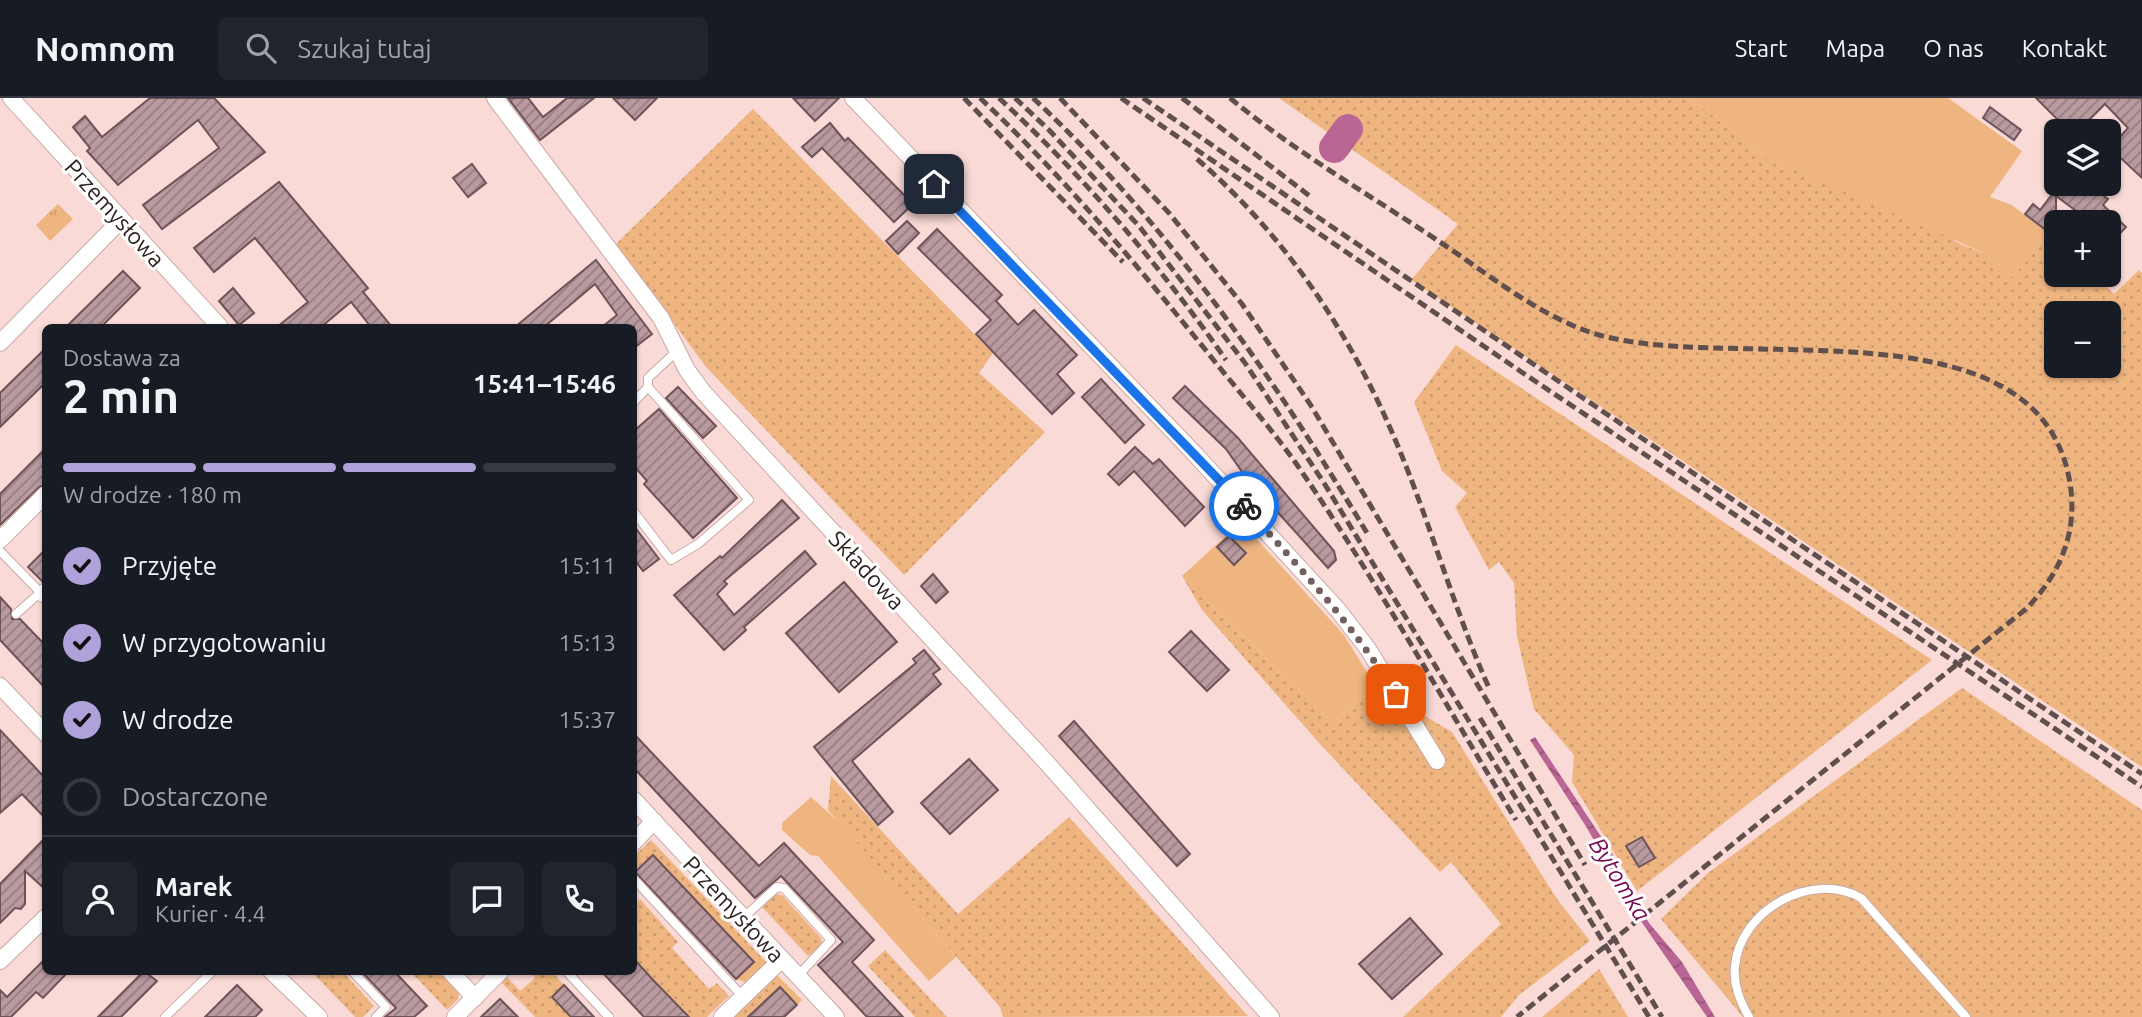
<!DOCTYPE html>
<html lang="pl">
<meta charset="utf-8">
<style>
:root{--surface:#171b24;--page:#20242c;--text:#f1f3f6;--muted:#9ea1a6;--line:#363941;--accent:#afa1d9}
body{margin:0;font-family:Ubuntu,sans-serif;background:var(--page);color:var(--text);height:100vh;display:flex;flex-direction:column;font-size:26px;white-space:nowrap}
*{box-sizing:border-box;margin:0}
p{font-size:23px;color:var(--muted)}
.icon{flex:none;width:38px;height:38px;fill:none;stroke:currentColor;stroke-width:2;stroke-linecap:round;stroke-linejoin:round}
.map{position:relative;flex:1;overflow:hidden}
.side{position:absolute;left:42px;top:226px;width:595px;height:651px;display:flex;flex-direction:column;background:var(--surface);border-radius:10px;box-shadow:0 2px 5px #0004}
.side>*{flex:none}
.tools{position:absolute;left:2044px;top:21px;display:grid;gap:14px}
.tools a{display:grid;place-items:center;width:77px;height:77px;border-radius:10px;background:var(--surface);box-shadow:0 2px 5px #0004;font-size:35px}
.pin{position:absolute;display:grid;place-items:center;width:60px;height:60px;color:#fff;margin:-30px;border-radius:14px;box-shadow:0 4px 10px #0006}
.courier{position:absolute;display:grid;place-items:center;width:70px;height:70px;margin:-35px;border:5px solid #1a73e8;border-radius:50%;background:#fff;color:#222;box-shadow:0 2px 9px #0007}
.summary em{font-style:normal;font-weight:600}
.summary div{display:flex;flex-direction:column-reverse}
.summary{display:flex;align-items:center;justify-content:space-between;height:119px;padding:0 21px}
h1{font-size:46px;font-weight:600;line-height:52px}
.bar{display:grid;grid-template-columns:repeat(4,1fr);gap:10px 7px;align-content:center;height:84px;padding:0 21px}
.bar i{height:9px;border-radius:5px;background:var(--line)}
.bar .on{background:var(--accent)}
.bar p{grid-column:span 4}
.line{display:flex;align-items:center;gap:18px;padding:0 21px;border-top:2px solid var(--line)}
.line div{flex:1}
.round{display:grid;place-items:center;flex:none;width:74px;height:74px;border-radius:10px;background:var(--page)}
ol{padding:0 21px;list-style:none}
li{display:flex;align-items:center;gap:21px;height:77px}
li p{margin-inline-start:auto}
li .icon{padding:7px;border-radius:50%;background:var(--accent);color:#111;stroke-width:4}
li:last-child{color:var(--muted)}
li i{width:38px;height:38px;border:4px solid var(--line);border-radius:50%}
header{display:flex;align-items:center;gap:42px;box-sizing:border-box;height:98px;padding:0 35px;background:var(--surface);border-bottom:2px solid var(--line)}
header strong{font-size:33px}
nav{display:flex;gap:38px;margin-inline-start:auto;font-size:24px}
.search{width:490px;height:63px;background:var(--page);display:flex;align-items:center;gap:18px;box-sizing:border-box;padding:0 24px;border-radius:10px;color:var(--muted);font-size:26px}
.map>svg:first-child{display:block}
.grass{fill:url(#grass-dots);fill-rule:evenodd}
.park{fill:url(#park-tufts)}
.garden{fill:#efb580}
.water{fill:url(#water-waves)}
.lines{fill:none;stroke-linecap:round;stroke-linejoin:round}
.river{stroke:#ba6694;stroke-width:30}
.building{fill:url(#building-hatch);stroke:#6e5358;stroke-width:2}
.lane-casing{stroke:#c8a9a6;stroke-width:10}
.street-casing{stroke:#c8a9a6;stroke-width:18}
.lane{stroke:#fff;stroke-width:8}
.street{stroke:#fff;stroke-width:16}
.rail{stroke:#604f4d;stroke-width:5;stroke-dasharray:10 5;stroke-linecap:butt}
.done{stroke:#73605e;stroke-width:7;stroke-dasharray:0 12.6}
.route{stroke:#1a73e8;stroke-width:9}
.labels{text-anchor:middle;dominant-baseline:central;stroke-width:6;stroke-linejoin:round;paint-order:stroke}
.street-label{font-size:23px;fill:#2b1f1e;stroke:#fff}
.water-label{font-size:24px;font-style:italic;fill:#750950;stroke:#fff}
</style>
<header>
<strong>Nomnom</strong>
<div class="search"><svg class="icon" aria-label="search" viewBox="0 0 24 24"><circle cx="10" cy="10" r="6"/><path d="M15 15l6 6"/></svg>Szukaj tutaj</div>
<nav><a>Start</a><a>Mapa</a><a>O nas</a><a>Kontakt</a></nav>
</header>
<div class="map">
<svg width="2142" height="919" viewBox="0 0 2142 919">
<defs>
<pattern id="grass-dots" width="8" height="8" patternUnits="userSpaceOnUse" patternTransform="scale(1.75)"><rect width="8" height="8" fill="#efb580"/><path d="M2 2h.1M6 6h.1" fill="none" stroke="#cd9b6e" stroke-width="1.8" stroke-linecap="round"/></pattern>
<pattern id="park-tufts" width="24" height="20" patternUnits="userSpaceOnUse" patternTransform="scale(1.75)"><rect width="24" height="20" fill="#efb580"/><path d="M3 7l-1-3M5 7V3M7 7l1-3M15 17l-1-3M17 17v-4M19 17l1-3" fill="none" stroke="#cd9b6e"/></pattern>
<pattern id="water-waves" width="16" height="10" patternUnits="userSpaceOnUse" patternTransform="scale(1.75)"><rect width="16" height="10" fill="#ba6694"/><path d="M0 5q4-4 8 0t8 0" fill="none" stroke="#975378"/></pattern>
<pattern id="building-hatch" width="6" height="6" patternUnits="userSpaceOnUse" patternTransform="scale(1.75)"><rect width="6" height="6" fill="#b89a9f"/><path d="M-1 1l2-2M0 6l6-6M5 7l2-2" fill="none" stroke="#967d81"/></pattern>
</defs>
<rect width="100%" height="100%" fill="#fadad6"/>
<g class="grass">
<path d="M1279,0H1691L1775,66L1795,72L1940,134L1960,146L1984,155L2013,179L2048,135L2056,141V177H2094L2114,196L2139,172L2142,175V669L1411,182L1458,126ZM2056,215H2109V268H2056Z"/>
<polygon points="753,11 993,255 979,275 1045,334 904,477 706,269 616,146"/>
<polygon points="1456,247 1932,562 1637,793 1572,684 1574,657 1534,611 1517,539 1514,485 1499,464 1489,472 1455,409 1467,395 1442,373 1414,304"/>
<polygon points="1182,478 1332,624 1376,589 1452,634 1557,801 1590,843 1519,897 1501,919 1403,919 1501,826 1451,764 1440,774 1320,646 1202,512"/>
<polygon points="1962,590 2142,712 2142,919 1743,919 1661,821 1708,775"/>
<polygon points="831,678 958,816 1069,719 1248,918 1003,919 1000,909 828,712"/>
<polygon points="651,742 767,865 747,885 736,881 754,864 653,758 634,772 634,758"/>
<polygon points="776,796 782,797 821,840 822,847 808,858 761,808"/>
<polygon points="640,801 678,844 672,850 709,891 717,885 729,898 707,919 689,919 634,861 634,807"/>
<polygon points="885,852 947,919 915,919 868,868"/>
<polygon points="1599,871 1628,919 1542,919"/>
<polygon points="311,873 342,873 374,908 363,919 355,919"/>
<polygon points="410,873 439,873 459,895 458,901 447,912"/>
<polygon points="530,873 551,873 564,887 552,899 571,919 535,919 501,884 507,879 520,893 535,880"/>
<polygon points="777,877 802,902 797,907 780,889 748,919 732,919"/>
</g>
<polygon class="park" points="58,106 73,121 50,143 36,127"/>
<g class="garden">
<polygon points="1691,0 1948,0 2022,53 1990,99 2012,107 2048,135 2013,179 1984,155 1795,72 1775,66"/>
<polygon points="1241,424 1344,537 1376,589 1332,624 1182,478"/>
<polygon points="811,699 839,724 956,859 929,883 818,758 810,757 782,732 782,725"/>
</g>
<polygon class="water" points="1535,639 1612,755 1649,825 1682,864 1715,919 1707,919 1632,810 1587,730 1530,642"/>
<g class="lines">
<polyline class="river" points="1334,50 1348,31"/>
</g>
<g class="building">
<polygon points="150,0 214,0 265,54 162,131 143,107 219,50 198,22 118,87 87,53 90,50 73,29 85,18 102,39"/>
<polygon points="508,0 528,0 543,19 567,0 594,0 540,42"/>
<polygon points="613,0 657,0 635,22"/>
<polygon points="793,0 839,0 815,23"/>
<polygon points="2036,0 2142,0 2142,80 2110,50 2128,30 2105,6 2078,33 2069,33"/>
<polygon points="1990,9 2021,32 2014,42 1983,20"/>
<polygon points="830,25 845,43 848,40 913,106 894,124 822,50 812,59 802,49"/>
<polygon points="472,66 486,85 468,99 453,80"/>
<polygon points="279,84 368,190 363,194 392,229 371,229 351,204 321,229 277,229 308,204 255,140 214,174 194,150"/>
<polygon points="2060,86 2087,86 2108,101 2103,107 2126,129 2109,147 2109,124 2091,124 2056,98 2056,140 2025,116 2033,106 2040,112"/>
<polygon points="907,123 919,135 898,156 886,143"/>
<polygon points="937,131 1002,197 996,203 1018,227 1034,212 1077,257 1057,276 1074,295 1052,316 976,236 991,222 918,150"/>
<polygon points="596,162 652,236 634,250 634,229 602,229 617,217 595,186 544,229 515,229"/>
<polygon points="123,173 140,190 101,229 66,229"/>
<polygon points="233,190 254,215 239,227 219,203"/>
<polygon points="46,250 46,284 0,329 0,295"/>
<polygon points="1101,281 1144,327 1125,345 1082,299"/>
<polygon points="1185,288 1238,340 1334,453 1336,462 1328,470 1245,378 1226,351 1173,300"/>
<polygon points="678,289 716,328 703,340 666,300"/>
<polygon points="659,311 737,400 693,440 644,386 647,383 634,368 634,333"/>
<polygon points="1135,349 1153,366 1159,361 1204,409 1185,428 1134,373 1119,387 1108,376"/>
<polygon points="46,350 46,386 39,389 0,427 0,396"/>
<polygon points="782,402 799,420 724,483 727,486 717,496 734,517 805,453 816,466 744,529 746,532 724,552 674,497 720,458 722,460"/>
<polygon points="634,428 659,461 643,473 634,461"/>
<polygon points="1229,438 1246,455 1234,467 1217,449"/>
<polygon points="46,451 46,483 42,483 28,469"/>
<polygon points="933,476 948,494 936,505 921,488"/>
<polygon points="844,484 897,544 839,594 786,535"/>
<polygon points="0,499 11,511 12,521 20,521 46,548 46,591 0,542"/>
<polygon points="1191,533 1229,572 1207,593 1169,554"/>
<polygon points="924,552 940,571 933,576 941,586 852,663 893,714 878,727 814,649 916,565 913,561"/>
<polygon points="1074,623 1190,756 1177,768 1059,638"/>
<polygon points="0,632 46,681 46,721 22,696 0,715"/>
<polygon points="634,636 759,768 784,745 874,842 852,864 903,919 867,919 818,867 843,844 781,778 755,800 634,670"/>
<polygon points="969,661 998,692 950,736 921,705"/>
<polygon points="46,739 46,792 25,773 25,806 21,811 15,810 0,825 0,786"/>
<polygon points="1642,739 1655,760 1639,769 1626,748"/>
<polygon points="653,757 754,864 736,881 635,774"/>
<polygon points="1410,820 1442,856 1392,901 1359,866"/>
<polygon points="46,860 46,873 69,873 43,900 36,894 11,919 0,919 0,892 7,899"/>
<polygon points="634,861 654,883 689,919 644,919 601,873 634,873"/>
<polygon points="144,873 157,883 121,919 98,919"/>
<polygon points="361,873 394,873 427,908 414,919 385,919 396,910"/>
<polygon points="237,887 262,912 255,919 205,919"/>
<polygon points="564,887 594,919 571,919 552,899"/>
<polygon points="780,889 797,907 784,919 748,919"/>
<polygon points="500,901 518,919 481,919"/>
</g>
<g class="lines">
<defs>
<g id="lane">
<polyline points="634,304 648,289 648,280 678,252"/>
<polyline points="634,414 671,462 698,446 749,402 648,289"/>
<polyline points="0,453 43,497"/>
<polyline points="16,516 41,494"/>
<polyline points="634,781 743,899"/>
<polyline points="743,820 777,789 784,790 831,842 797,879"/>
<polyline points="352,873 386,909 376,919"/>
<polyline points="566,873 609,919"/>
<polyline points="165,919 213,873"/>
<path d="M1749,919C1740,903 1733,887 1735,868C1740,812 1812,772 1861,800L1966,919"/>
</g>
<g id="street">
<polyline points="11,0 220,229"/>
<polyline points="495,0 661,220 687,272 703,294 1047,665 1271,919"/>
<polyline points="853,0 1193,354 1338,512 1368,551 1437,663"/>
<polyline points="0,245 120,123"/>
<polyline points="0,442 46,396"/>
<polyline points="43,496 46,493"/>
<polyline points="0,588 46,636"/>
<polyline points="634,702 836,919"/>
<polyline points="634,744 654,723"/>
<polyline points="0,863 46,819"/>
<polyline points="271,873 319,919"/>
<polyline points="450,873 475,900"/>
<polyline points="455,919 501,873"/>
<polyline points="722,919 781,862"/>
</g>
</defs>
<use href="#lane" class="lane-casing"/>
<use href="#street" class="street-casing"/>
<use href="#lane" class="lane"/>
<use href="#street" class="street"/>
<g class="rail">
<polyline points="964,0 1123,164"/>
<path d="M980,0C1064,79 1136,166 1208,255C1241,297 1277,336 1306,380C1381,490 1446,608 1516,722"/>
<path d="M999,0C1084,79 1160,167 1226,262"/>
<polyline points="1015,0 1049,32 1139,128 1245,265 1324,385 1649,919"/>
<path d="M1033,0C1168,126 1273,278 1367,435"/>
<polyline points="1060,0 1169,115 1242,206 1310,306 1585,767"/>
<polyline points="1121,0 1523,275 2142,689"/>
<polyline points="1143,0 1699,379 2142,676"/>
<polyline points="1182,0 1311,99"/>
<path d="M1230,0C1294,53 1368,96 1437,142C1484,173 1531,212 1584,232C1713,282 2038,192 2070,385C2078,435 2060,476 2026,511L1517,919"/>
<path d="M1197,61C1286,138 1352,238 1397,346C1431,427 1454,511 1489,590"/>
<polyline points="1480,620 1662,919"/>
</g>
</g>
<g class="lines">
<path class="done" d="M1244,408C1300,470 1351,524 1396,596"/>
<polyline class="route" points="934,86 1244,408"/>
</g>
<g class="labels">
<g class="street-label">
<text transform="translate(115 115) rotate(48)">Przemysłowa</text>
<text transform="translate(867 472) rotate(47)">Składowa</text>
<text transform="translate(734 811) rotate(47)">Przemysłowa</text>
</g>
<g class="water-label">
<text transform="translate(1620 781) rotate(58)">Bytomka</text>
</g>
</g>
</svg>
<div class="tools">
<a><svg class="icon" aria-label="layers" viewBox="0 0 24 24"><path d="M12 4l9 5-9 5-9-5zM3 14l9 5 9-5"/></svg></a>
<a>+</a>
<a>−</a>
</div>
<div class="pin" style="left:1396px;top:596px;background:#ea580c"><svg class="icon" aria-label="bag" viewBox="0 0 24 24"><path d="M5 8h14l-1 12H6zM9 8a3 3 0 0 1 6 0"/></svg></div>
<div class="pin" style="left:934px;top:86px;background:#1f2937"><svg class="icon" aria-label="home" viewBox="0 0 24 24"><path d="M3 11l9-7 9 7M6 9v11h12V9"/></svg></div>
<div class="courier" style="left:1244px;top:408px"><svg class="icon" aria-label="bike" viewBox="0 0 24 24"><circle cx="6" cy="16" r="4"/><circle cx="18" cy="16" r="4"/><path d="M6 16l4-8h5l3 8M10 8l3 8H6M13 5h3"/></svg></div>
<section class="side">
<div class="summary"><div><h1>2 min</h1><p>Dostawa za</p></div><em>15:41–15:46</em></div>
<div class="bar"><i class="on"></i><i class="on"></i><i class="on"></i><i></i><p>W drodze · 180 m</p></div>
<ol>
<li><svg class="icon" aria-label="check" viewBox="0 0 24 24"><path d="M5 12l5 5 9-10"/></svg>Przyjęte<p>15:11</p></li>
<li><svg class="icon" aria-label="check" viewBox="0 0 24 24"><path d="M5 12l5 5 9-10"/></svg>W przygotowaniu<p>15:13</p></li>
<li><svg class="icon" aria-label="check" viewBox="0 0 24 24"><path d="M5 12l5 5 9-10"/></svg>W drodze<p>15:37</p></li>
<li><i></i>Dostarczone</li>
</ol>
<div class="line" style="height:126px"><a class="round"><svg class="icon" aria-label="person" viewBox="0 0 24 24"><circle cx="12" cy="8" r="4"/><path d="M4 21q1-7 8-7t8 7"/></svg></a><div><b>Marek</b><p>Kurier · 4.4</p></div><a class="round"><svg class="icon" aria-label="chat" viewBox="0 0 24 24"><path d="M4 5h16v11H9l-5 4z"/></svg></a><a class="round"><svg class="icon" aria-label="phone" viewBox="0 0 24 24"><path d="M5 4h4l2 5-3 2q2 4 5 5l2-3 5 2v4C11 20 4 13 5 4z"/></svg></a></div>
</section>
</div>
